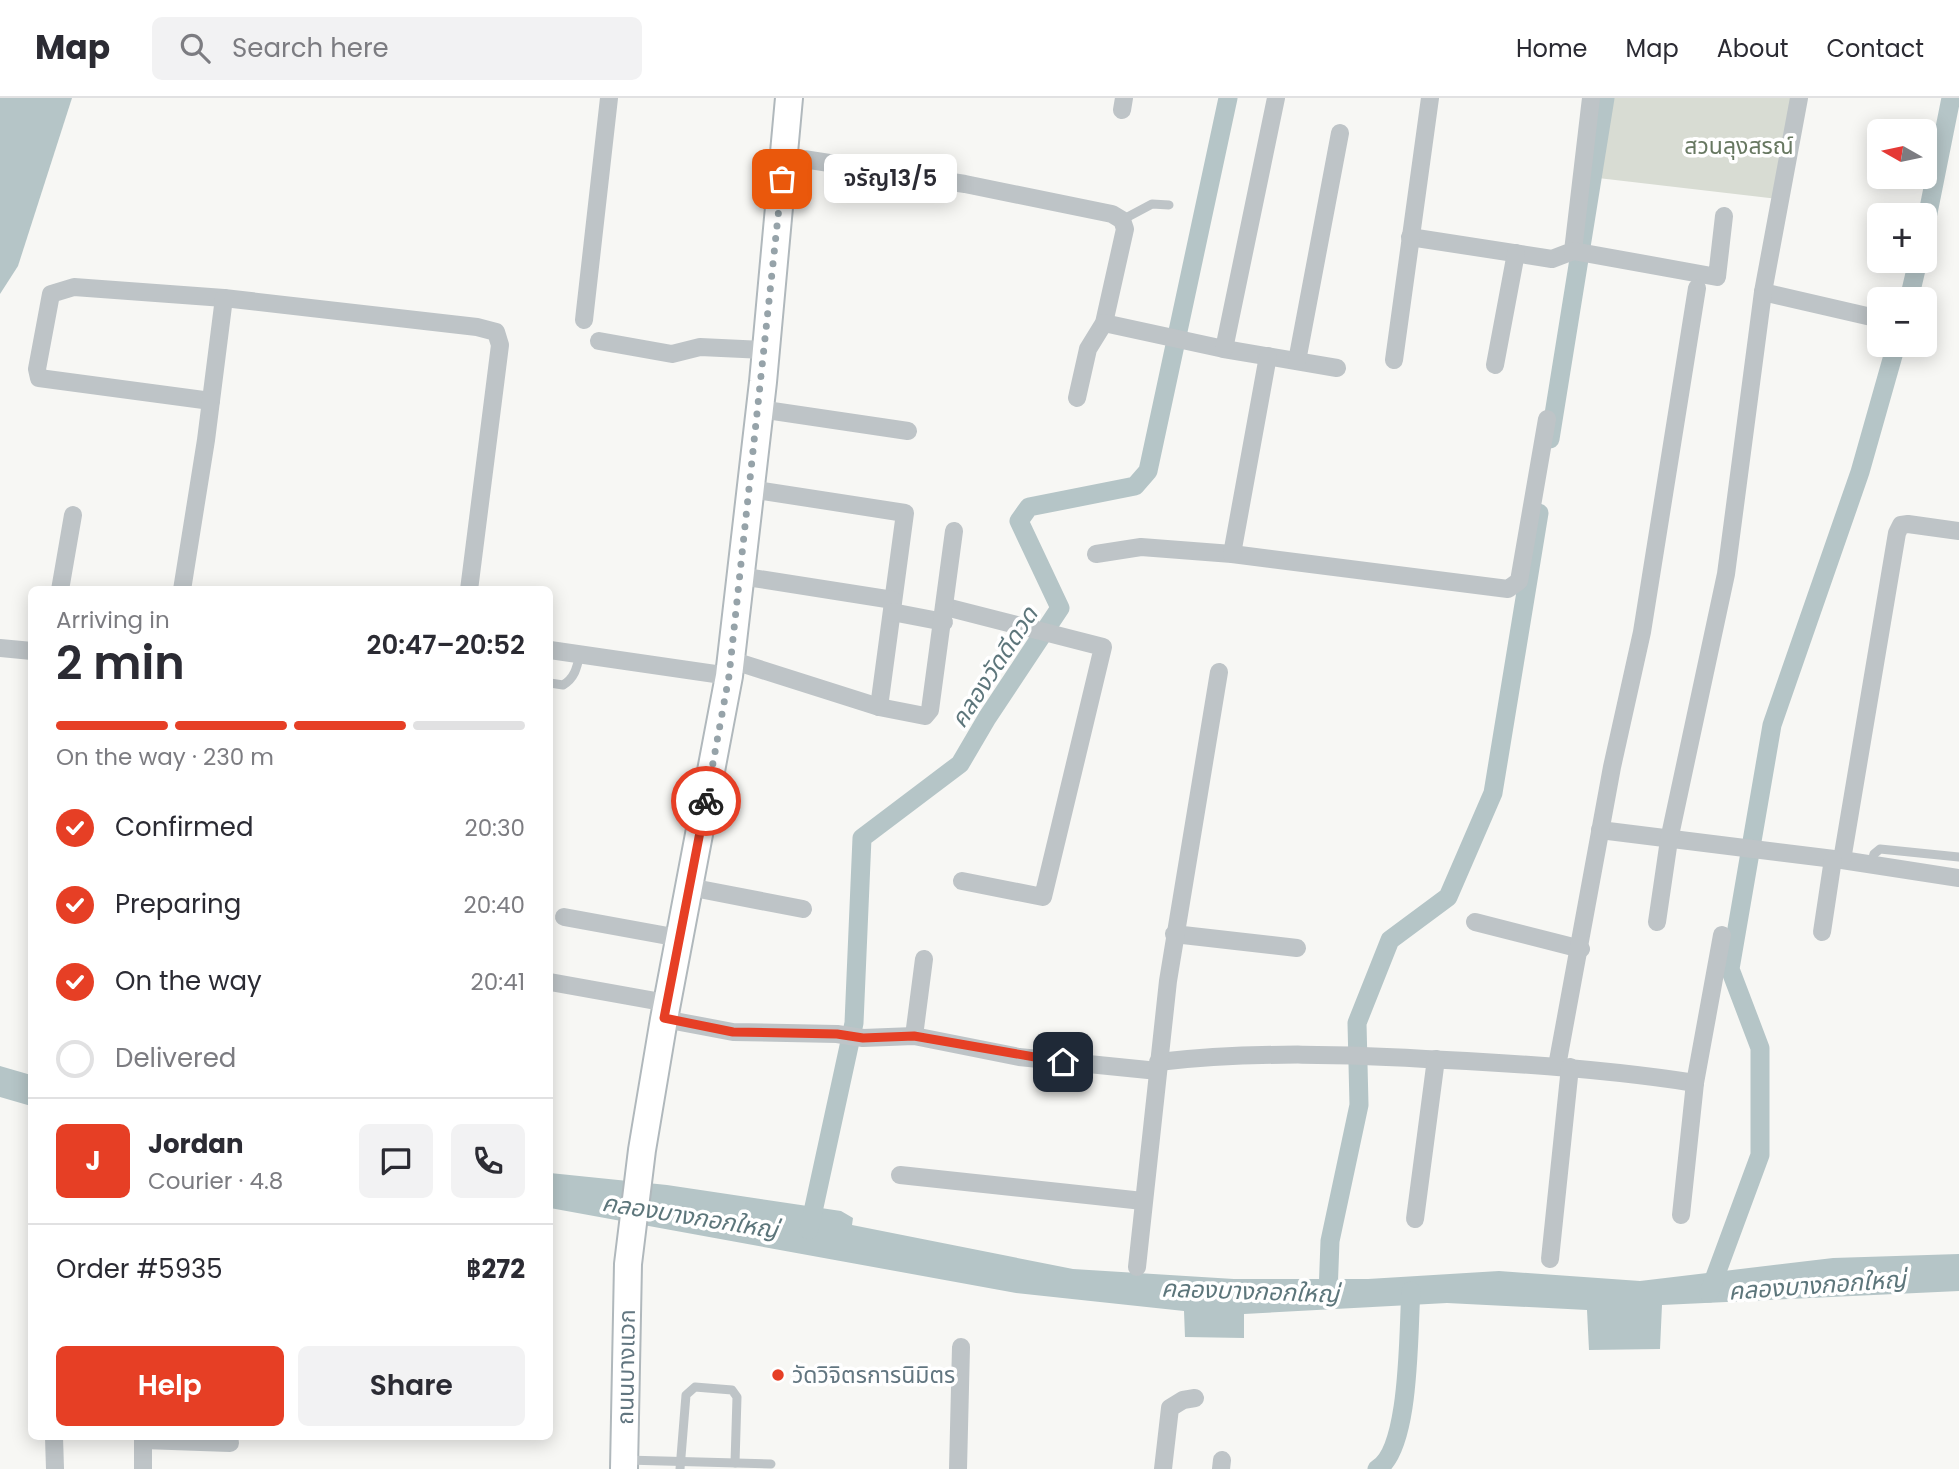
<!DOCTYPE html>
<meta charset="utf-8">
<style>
:root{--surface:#fff;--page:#f2f2f3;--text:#2b2b33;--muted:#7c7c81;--line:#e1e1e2;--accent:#e63f25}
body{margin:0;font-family:Poppins,"Noto Sans Thai",sans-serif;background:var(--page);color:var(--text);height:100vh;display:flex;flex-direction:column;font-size:26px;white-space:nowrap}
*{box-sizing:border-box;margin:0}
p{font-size:23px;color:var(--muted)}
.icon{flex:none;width:38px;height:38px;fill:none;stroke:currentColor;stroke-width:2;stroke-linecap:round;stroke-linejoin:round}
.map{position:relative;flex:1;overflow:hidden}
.side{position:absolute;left:28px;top:488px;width:525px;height:854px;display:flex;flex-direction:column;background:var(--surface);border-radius:10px;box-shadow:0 4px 18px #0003}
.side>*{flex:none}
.needle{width:46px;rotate:279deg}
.tools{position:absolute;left:1867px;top:21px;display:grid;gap:14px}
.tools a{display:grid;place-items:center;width:70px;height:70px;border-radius:10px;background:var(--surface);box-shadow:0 4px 18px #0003;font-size:35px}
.pin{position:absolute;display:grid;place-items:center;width:60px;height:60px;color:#fff;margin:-30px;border-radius:14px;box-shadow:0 4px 10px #0006}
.courier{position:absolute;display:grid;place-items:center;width:70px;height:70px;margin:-35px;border:5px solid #e63f25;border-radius:50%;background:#fff;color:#222;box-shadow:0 2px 9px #0007}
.bubble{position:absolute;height:49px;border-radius:10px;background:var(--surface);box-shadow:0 4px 18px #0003;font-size:23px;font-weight:600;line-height:49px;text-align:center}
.overview em{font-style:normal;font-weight:600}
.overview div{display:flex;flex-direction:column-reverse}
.overview{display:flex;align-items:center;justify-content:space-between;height:119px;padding:0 28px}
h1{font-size:46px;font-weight:600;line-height:52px}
.bar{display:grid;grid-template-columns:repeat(4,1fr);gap:10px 7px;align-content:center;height:84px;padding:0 28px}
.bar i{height:9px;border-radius:5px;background:var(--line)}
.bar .selected{background:var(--accent)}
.bar p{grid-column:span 4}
.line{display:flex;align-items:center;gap:18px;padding:0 28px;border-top:2px solid var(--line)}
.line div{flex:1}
.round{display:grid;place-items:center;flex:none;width:74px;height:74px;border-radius:10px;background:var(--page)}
ol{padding:0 28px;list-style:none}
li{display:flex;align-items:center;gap:21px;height:77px}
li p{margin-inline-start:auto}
li .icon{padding:7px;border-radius:50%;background:var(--accent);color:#fff;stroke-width:4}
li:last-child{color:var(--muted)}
li i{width:38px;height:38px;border:4px solid var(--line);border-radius:50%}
.cta{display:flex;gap:14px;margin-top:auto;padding:14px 28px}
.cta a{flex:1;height:80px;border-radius:10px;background:var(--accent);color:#fff;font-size:28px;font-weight:600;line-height:80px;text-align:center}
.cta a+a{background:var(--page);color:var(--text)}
header{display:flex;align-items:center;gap:42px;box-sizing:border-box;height:98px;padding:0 35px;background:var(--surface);border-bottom:2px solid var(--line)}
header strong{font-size:33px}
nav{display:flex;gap:38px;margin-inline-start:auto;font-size:24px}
.search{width:490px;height:63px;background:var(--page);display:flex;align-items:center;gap:18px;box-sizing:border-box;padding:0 24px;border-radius:10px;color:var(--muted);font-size:26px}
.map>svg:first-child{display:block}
.green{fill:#d8dcd3}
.water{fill:#b5c5c7}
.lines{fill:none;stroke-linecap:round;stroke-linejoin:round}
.canal{stroke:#b5c5c7;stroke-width:19}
.secondary-casing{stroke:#b0b8bc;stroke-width:30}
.service{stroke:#bec4c7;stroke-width:9}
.minor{stroke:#bec4c7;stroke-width:18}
.secondary{stroke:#fff;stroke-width:26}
.done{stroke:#96a3a9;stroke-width:7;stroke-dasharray:0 12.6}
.route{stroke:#e63f25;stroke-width:9}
.poi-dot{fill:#e63f25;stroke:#fff;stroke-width:2.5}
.labels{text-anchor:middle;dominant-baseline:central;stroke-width:7;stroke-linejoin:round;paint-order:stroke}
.park-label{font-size:23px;fill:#677861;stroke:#fff}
.street-label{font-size:23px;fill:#627680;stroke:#fff}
.poi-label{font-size:23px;fill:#627680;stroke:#fff;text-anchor:start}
.water-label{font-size:24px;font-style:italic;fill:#5d767b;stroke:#fff}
</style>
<header>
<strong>Map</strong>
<div class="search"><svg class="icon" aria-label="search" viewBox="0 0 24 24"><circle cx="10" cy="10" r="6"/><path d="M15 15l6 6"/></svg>Search here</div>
<nav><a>Home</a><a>Map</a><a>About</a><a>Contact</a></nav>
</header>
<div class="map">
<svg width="1959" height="1371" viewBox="0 0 1959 1371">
<rect width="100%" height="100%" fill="#f7f7f4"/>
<polygon class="green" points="1610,0 1798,0 1778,101 1598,80"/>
<g class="water">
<polygon points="0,0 72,0 18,168 0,196"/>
<polygon points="0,968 31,977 31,1008 0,999"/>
<polygon points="550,1075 667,1087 841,1113 853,1120 852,1127 1073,1171 1234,1181 1368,1181 1499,1173 1640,1183 1833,1160 1959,1156 1959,1193 1662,1207 1660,1251 1589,1252 1587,1212 1447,1205 1244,1216 1244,1240 1185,1239 1184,1213 1016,1195 550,1110"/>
</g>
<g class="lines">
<g class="canal">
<polyline points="1925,130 1951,0"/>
<polyline points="1909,201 1918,163"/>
<polyline points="1550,341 1605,0"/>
<polyline points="809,1132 854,925 862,740 960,666 987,620 1060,510 1019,423 1029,409 1135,388 1148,373 1228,0"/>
<polyline points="1709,1195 1760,1057 1760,950 1730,871 1772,627 1860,374 1896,247"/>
<polyline points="1328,1196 1330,1143 1359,1007 1357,925 1390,842 1448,799 1493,695 1539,415"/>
<path d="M1377,1371C1411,1352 1408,1230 1411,1193"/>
</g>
<defs>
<polyline id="secondary" points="624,1371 628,1166 642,1052 664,921 729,578 763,284 789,0"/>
</defs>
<use href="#secondary" class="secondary-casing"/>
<g class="service">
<polyline points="1122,122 1152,106 1169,107"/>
<path d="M550,585L563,587C575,580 577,569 580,556"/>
<polyline points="1871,767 1874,756 1880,751 1959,759"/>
<polyline points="626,1362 771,1366"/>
<polyline points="680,1371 686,1297 695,1289 732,1292 737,1299 735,1365"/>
</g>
<g class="minor">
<polyline points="1122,12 1124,0"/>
<polyline points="784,58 965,86 1112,116 1122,122 1125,131 1104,225 1088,251 1077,300"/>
<polyline points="1410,139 1552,161 1573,153 1591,0"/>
<polyline points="1573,153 1717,179 1724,118"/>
<polyline points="1763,194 1880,221"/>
<polyline points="584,222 609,0"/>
<polyline points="1104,225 1224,251 1337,270"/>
<polyline points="599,243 672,256 700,249 766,252"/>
<polyline points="1224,251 1276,0"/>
<polyline points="1394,262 1430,0"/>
<polyline points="1297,263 1340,35"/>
<polyline points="1495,267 1516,155"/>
<polyline points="211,303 39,280 37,271 51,196 74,189 224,200 477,229 496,234 500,247 469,492"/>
<polyline points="760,311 908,333"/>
<polyline points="750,391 905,415 879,609"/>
<polyline points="1096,456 1141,449 1232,456 1508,491 1519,483 1547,321"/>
<polyline points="1232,456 1268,258"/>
<polyline points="740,478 893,502"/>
<polyline points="60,492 73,417"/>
<polyline points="182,492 206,342 224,200"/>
<polyline points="946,509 1103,549 1043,799 962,783"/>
<polyline points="892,514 944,524"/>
<polyline points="0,550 32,553"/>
<polyline points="550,552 729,578"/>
<polyline points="731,562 879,609 925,618 930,612 954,433"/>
<polyline points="1600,732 1842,762 1959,780"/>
<polyline points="1842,762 1897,435 1901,427 1908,426 1959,433"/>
<polyline points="689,789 803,811"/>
<polyline points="564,819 679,840"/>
<polyline points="1475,824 1581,851"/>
<polyline points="1657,824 1669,742 1726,476 1763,194 1799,0"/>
<polyline points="1822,834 1833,761"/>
<polyline points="1174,836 1297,850"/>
<polyline points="550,884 667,905"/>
<polyline points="664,921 733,934 837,936 863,940 914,938 1019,959 1158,973"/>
<polyline points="914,938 924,861"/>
<path d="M1158,964C1254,953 1350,956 1446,962C1529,966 1612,972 1695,985"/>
<polyline points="1557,968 1612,669 1642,534 1697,190"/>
<polyline points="900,1077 1143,1103"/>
<polyline points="1681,1117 1695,985 1722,837"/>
<polyline points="1415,1121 1436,961"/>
<polyline points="1550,1161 1570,969"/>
<polyline points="1137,1169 1168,883 1219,574"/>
<polyline points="54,1339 55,1371"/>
<polyline points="143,1339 143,1371"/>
<polyline points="143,1342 230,1345"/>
<polyline points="958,1371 961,1249"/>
<polyline points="1163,1371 1170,1310 1183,1302 1195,1300"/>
<polyline points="1221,1371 1222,1362"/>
</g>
<use href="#secondary" class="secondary"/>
</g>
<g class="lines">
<polyline class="done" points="706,703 729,578 782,81"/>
<polyline class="route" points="706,703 664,920 733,934 837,936 863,940 914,938 1063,964"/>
</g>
<circle class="poi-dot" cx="778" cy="1277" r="7"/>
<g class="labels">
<g class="park-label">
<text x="1739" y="48">สวนลุงสรณ์</text>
</g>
<g class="street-label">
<text transform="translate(626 1269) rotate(-89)">ถนนบางแวก</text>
</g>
<g class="poi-label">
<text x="792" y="1277">วัดวิจิตรการนิมิตร</text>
</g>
<g class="water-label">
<text transform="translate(994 569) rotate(-57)">คลองวัดดีดวด</text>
<text transform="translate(690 1118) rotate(9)">คลองบางกอกใหญ่</text>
<text transform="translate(1817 1187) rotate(-4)">คลองบางกอกใหญ่</text>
<text transform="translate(1250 1193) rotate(2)">คลองบางกอกใหญ่</text>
</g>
</g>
</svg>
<div class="tools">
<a><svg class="needle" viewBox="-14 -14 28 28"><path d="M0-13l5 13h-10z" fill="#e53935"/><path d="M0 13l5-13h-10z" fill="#7c7c81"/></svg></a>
<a>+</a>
<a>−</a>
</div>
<div class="pin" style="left:782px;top:81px;background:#ea580c"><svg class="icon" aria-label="bag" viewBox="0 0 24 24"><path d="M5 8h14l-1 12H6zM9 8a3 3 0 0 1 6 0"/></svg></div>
<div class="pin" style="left:1063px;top:964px;background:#1f2937"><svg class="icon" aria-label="home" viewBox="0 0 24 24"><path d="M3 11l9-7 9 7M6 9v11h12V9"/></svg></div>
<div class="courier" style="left:706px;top:703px"><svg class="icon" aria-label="bike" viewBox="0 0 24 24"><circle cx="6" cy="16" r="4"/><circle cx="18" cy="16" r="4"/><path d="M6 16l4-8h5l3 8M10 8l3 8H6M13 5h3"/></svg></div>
<div class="bubble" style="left:824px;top:56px;width:133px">จรัญ13/5</div>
<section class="side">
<div class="overview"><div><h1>2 min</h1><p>Arriving in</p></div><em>20:47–20:52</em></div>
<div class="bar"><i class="selected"></i><i class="selected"></i><i class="selected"></i><i></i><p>On the way · 230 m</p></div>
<ol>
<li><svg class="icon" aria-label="check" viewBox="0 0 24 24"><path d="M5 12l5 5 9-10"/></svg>Confirmed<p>20:30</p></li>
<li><svg class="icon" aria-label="check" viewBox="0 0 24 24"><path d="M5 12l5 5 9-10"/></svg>Preparing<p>20:40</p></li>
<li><svg class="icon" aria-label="check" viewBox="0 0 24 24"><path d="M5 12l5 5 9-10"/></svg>On the way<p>20:41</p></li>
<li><i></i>Delivered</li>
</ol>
<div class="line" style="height:126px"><b class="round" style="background:var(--accent);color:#fff">J</b><div><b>Jordan</b><p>Courier · 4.8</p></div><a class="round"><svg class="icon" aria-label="chat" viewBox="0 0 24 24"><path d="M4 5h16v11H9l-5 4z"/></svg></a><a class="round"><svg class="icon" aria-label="phone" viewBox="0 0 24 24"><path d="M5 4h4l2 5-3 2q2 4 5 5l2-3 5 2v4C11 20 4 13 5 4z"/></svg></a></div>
<div class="line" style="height:91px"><div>Order #5935</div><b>฿272</b></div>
<div class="cta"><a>Help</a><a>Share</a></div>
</section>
</div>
